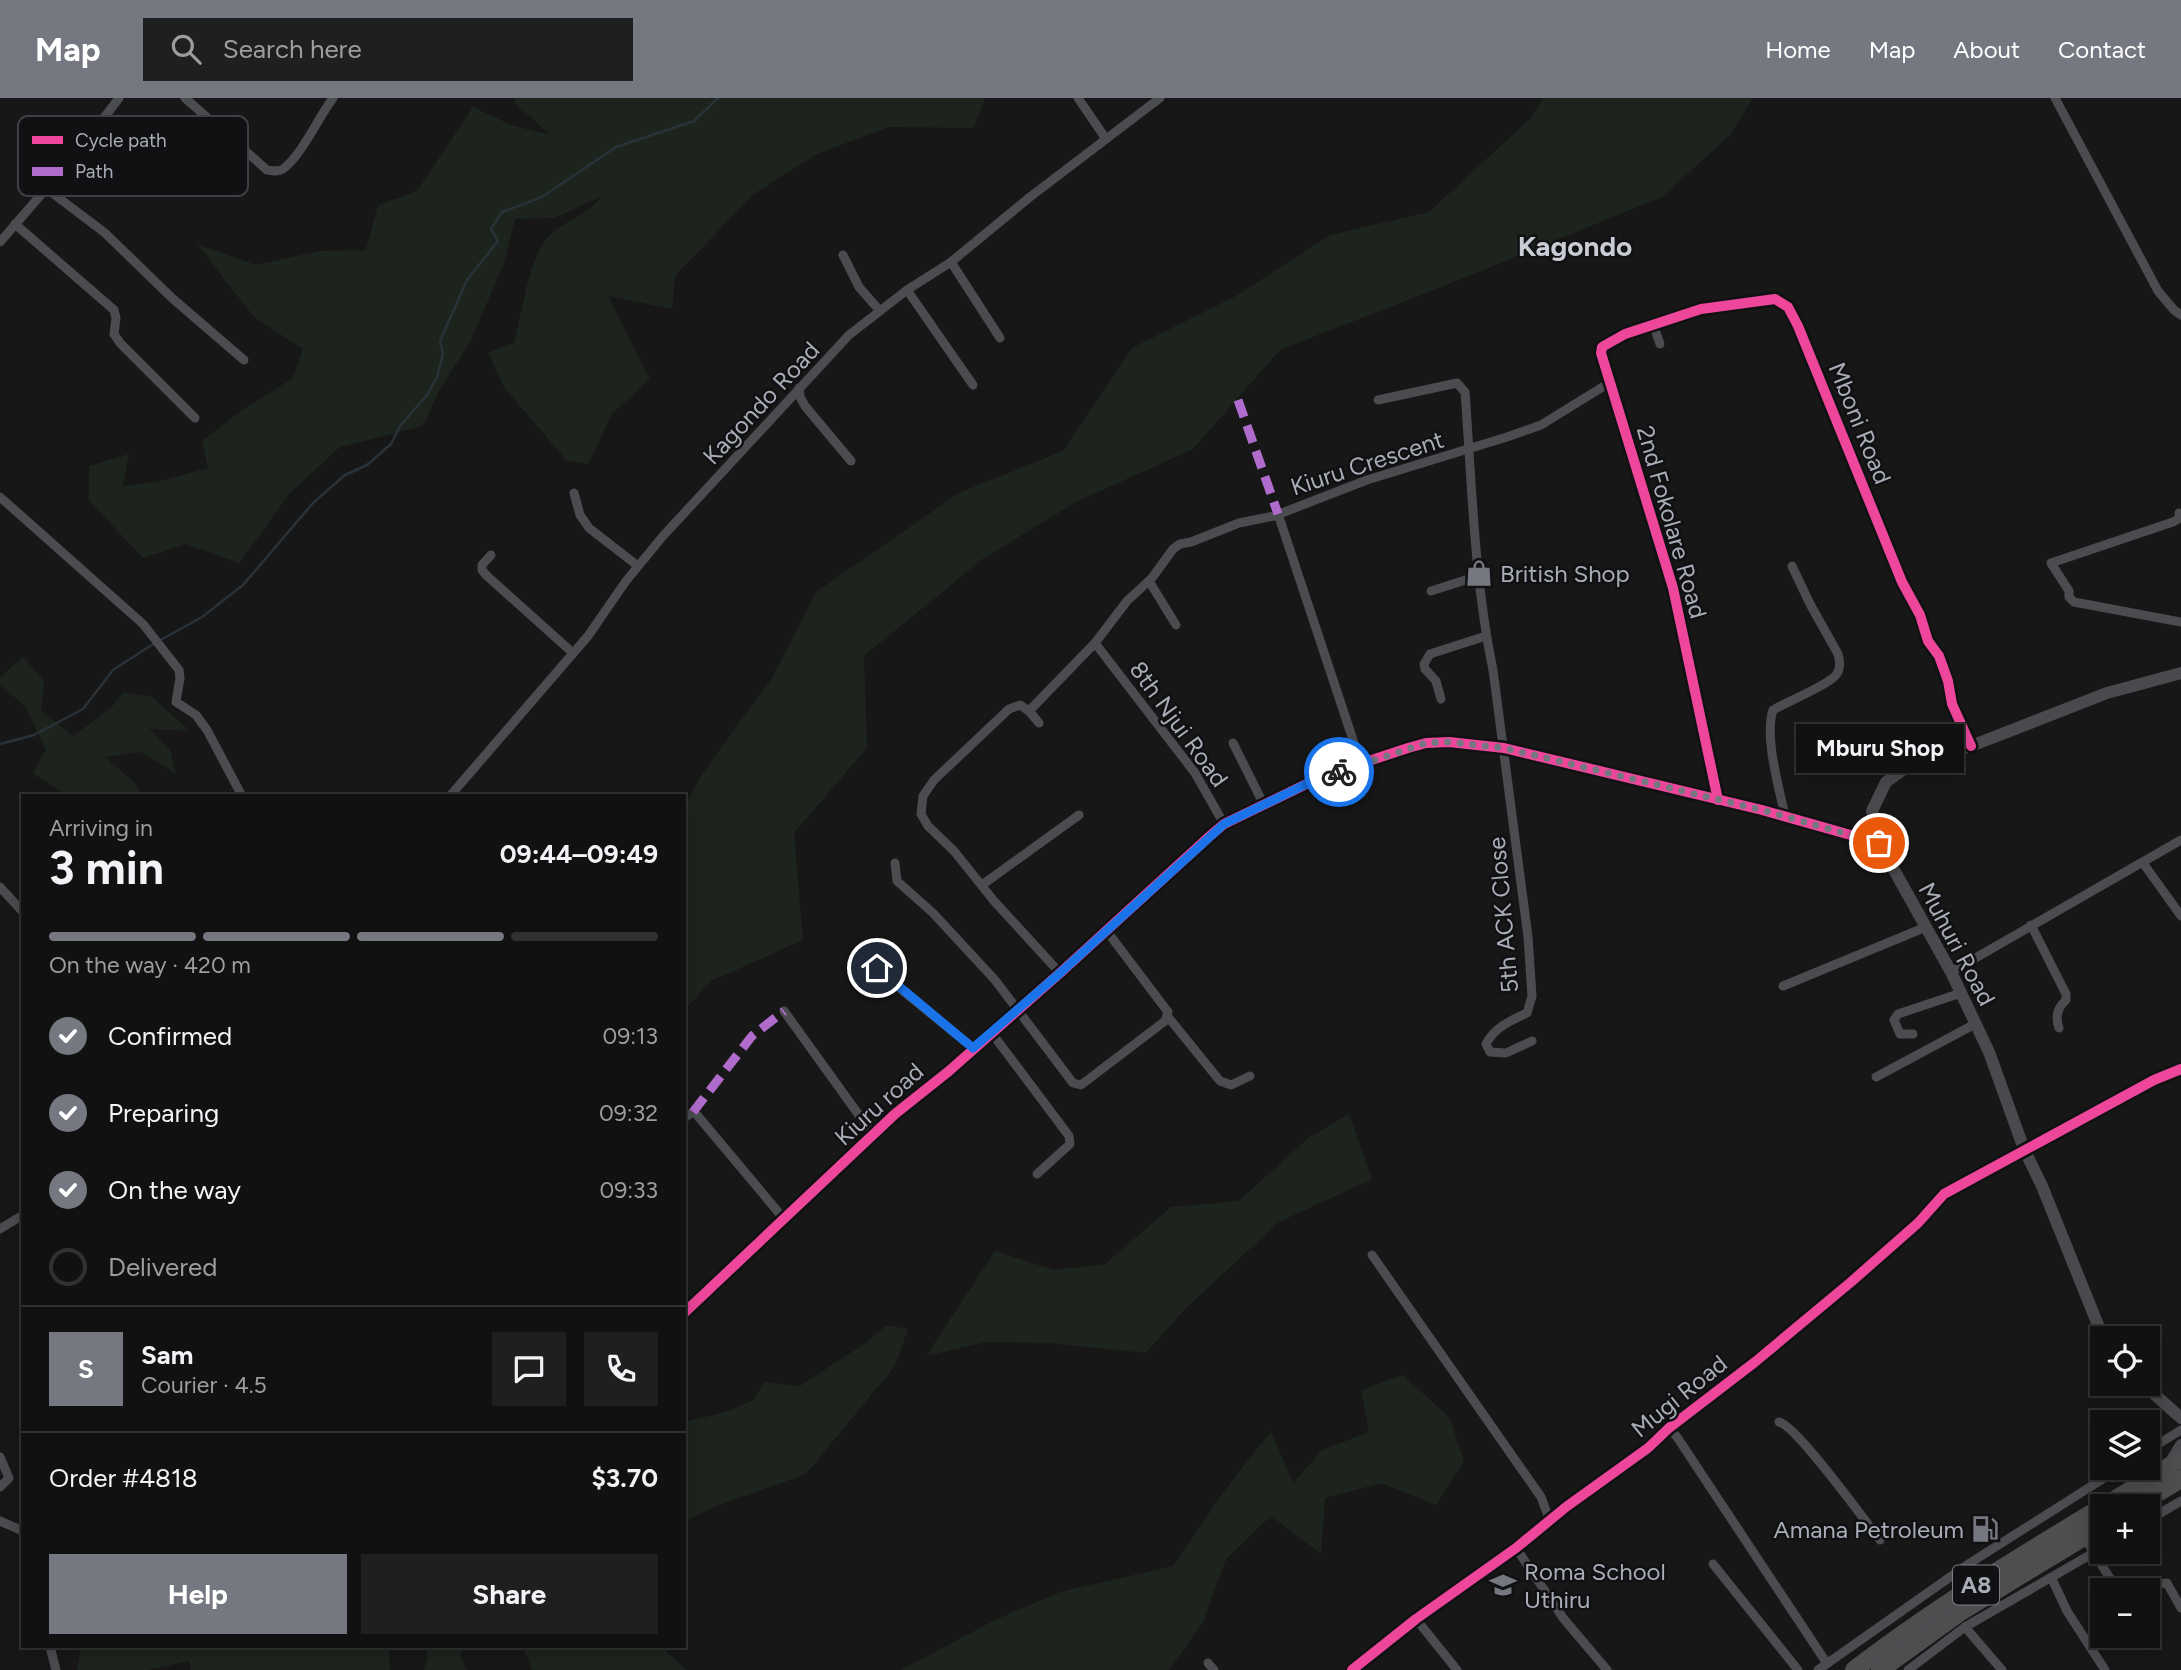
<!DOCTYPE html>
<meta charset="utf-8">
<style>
:root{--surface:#111;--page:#1e1f1f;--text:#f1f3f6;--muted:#9c9d9f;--line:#303131;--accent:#757880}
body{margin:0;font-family:Figtree,sans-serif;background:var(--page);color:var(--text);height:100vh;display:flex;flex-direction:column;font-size:26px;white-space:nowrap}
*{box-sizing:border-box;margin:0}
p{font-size:23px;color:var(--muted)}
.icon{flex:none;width:38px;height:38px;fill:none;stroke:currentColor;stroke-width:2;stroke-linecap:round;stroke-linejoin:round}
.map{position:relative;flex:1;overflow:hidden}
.panel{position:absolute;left:21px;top:696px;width:665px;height:854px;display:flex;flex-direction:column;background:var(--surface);border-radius:0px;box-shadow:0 4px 18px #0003,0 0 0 2px var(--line)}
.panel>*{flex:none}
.buttons{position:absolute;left:2090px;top:1228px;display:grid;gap:14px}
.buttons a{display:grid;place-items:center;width:70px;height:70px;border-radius:0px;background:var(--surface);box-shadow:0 4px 18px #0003,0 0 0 2px var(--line);font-size:35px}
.pin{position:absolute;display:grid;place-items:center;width:60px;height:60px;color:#fff;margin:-30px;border:4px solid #fff;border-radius:50%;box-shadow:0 2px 7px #0007}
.courier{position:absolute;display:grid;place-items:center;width:70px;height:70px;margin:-35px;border:5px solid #1a73e8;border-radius:50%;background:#fff;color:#222;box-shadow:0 2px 9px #0007}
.bubble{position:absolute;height:49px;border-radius:0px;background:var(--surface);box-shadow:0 4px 18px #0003,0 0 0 2px var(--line);font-size:23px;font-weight:700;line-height:49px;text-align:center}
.summary em{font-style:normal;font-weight:700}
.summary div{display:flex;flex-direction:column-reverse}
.summary{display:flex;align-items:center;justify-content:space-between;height:119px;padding:0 28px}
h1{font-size:46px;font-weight:700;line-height:52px}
.bar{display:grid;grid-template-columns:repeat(4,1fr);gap:10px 7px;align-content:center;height:84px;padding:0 28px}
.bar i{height:9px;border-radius:5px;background:var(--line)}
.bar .active{background:var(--accent)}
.bar p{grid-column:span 4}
.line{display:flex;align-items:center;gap:18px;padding:0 28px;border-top:2px solid var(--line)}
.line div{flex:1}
.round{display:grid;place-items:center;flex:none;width:74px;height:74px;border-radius:0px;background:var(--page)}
ol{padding:0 28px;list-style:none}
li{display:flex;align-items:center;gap:21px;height:77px}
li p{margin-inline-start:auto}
li .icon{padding:7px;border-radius:50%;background:var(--accent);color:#fff;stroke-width:4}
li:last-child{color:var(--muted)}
li i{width:38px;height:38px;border:4px solid var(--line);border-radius:50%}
.action{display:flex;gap:14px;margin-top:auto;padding:14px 28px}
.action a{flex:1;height:80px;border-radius:0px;background:var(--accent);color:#fff;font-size:28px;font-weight:700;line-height:80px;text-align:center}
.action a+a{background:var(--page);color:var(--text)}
header{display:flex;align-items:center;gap:42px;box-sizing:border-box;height:98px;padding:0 35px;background:var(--accent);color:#fff}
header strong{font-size:33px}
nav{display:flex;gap:38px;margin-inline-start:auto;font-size:24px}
.search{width:490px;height:63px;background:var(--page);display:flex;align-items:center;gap:18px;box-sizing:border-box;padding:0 24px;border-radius:0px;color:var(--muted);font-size:26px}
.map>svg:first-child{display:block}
.green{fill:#1d241e}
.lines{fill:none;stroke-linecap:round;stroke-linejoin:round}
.stream{stroke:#2a3239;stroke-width:2.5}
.street-tunnel{stroke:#343537;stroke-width:9;stroke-dasharray:9 4.5;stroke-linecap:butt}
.street{stroke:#4b4c50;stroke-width:9}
.secondary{stroke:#4a4a4e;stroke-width:12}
.highway{stroke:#4e4e51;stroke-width:18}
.quiet{stroke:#b06ccc;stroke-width:9;stroke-dasharray:18 9;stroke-linecap:butt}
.cycleway-casing{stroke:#111113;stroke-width:15}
.cycleway{stroke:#ed469a;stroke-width:10}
.done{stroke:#757880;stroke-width:7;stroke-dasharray:0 12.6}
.route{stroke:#1a73e8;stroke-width:9}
.labels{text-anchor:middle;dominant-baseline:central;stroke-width:5;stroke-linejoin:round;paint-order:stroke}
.shield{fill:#111113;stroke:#7b7e86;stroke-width:2}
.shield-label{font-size:23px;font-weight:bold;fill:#a8adb8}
.street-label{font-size:24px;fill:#a8adb8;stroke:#111113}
.poi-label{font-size:24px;fill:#a8adb8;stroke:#111113;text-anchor:start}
.quarter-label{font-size:28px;font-weight:bold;fill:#c9ccd4;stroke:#111113}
.key{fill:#111113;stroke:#3e4045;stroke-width:2}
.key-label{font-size:19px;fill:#a8adb8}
</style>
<header>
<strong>Map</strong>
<div class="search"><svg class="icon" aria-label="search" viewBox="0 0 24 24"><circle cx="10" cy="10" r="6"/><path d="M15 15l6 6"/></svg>Search here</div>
<nav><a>Home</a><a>Map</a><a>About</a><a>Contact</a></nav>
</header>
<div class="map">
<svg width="2181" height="1572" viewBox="0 0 2181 1572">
<rect width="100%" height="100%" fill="#171717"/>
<g class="green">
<path d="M515,0H985L974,30L888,29L815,57L754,96L675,178L672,211L608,198L650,281L612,316L588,366L566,362L504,289L488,255L514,245C522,216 529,157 550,137C566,122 590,115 602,98L554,120L515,121L504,165L471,242L439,293L423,328L340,349L290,395L239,465L186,446L143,460L89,403V368L129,356L123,388L157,384L208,370L202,343L241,313L293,280L303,251L254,219L197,146L256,167L320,153L366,152L378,107L417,93L473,9L511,27L550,37L515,5Z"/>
<polygon points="1543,0 1753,0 1731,36 1662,99 1474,176 1280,252 1193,351 1078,403 984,460 864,558 867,650 794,735 803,842 711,883 684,913 684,710 702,676 772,580 816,494 959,395 1063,353 1132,250 1236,198 1330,137 1429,114 1532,19"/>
<polygon points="23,559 44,582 41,613 73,638 111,610 123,594 152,599 190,633 149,631 170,651 176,676 141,654 105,659 136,686 142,698 67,698 33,675 46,652 25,608 0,587 0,579"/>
<polygon points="1349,1016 1372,1081 1279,1124 1184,1212 1146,1255 1049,1245 986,1244 926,1258 995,1153 1054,1172 1105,1166 1171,1109 1239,1103 1308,1040"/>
<polygon points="887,1227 908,1231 895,1268 806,1376 716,1408 684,1424 684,1324 726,1314 752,1303 765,1284 800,1288 867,1244"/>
<polygon points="1403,1277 1450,1320 1464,1363 1436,1407 1382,1385 1325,1400 1321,1456 1271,1418 1226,1461 1203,1524 1169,1572 901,1572 995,1522 1060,1494 1173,1468 1225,1392 1271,1333 1293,1385 1322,1352 1369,1334 1361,1292"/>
<polygon points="81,1549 389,1549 390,1572 191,1572 189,1563 149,1572 77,1572"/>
<polygon points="427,1549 466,1549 460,1557 467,1572 424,1572 427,1560"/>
<polygon points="523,1549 661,1549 687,1572 532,1572"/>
</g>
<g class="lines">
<polyline class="stream" points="0,646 34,637 83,611 113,572 150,548 202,519 243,487 313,405 345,377 367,367 391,346 400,328 427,297 437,279 443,256 440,243 467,182 498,143 491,131 502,114 542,99 616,49 694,23 718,0"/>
<polyline class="street-tunnel" points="2024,1051 2154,982 2181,971"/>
<g class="street">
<path d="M185,0L267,72C273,73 278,74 283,71C302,57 318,20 333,0"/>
<polyline points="1078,0 1106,41"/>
<polyline points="2055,0 2158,193 2174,212 2181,217"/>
<polyline points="47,91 105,135 172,200 244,262"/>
<polyline points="15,126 114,212 116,220 114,236 120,245 195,320"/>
<polyline points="0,144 78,54 119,0"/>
<polyline points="843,157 859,189 880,213"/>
<polyline points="951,164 1000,240"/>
<polyline points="907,192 973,287"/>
<polyline points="1653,226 1660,246"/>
<polyline points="799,290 800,299 805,308 851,363"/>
<path d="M1378,302L1457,285L1465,294C1472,387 1474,481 1493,572L1528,839L1532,898L1527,915C1510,923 1495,929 1486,946L1490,954L1506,955L1532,943"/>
<polyline points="574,395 580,417 589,430 638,468"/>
<polyline points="0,399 143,526 179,572 180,580 176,604 196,617 207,632 242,698"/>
<polyline points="2179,415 2180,420 2173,424 2051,465 2069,493 2069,499 2074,504 2181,524"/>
<polyline points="1278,416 1361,666"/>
<polyline points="491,457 482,467 482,472 487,478 573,555"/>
<polyline points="1149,483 1176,527"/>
<polyline points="1431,493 1478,478"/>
<polyline points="1441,601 1436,583 1425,571 1424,566 1430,556 1486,538"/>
<polyline points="1029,613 1020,607 1009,611 934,682 923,698 921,716 928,728 954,753 994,803 1060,875"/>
<polyline points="1039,625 1029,613 1095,545"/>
<polyline points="1233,645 1264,707"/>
<polyline points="450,698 588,538 626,483 663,438 849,237 907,192 951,164 1030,99 1160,0"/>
<polyline points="1718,702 1673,490 1601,255 1602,249 1625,236 1701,211 1775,201 1788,209 1798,228 1902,484 1920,517 1928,543 1939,558 1948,583 1952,606 1971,648"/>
<path d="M1785,718C1779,689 1764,639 1773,612C1787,604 1828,587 1836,577C1841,571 1840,563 1838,556L1810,506L1792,468"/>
<polyline points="1224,726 1195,675 1095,545 1127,503 1152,480 1173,451 1180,446 1191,444 1239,425 1274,418 1367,382 1507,339 1541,327 1609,285"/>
<polyline points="895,765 897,783 933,815 995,882 1073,985 1081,987 1165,923 1168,914 1106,832"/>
<polyline points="2143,765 2181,818"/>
<polyline points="982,787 1079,717"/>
<polyline points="0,789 23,814"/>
<path d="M2031,827L2066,896V902C2057,910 2055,919 2059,930"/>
<polyline points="862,856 892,884 973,950"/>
<polyline points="1951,874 2181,742"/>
<polyline points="1783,888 1926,829"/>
<polyline points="784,913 874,1038"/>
<polyline points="1168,919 1220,983 1231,987 1250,978"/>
<polyline points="991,934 1069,1038 1070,1046 1037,1076"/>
<polyline points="1913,936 1900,936 1894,922 1898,916 1961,895"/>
<polyline points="1876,979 1975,926"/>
<polyline points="684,1020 693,1014 697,1017 784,1121"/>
<polyline points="0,1131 23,1117"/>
<polyline points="1372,1157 1541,1399 1550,1423"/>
<path d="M1779,1324C1796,1327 1865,1423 1880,1442"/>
<polyline points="1669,1330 1677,1339 1826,1564"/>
<polyline points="2147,1353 2181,1332"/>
<polyline points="0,1359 9,1380 0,1389"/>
<polyline points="0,1423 23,1433"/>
<polyline points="2147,1423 2181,1403"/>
<polyline points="2084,1439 2118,1493"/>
<polyline points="1516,1450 1563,1520 1607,1572"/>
<polyline points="1713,1466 1798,1572"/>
<polyline points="2052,1481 2067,1513 2105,1572"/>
<polyline points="2143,1493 2148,1488 2167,1485 2181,1510"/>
<polyline points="1416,1521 1457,1572"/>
<polyline points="1965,1529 2002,1572"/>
<polyline points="50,1549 56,1572"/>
<polyline points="1208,1565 1214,1572"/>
<polyline points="1352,1572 1416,1521 1516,1450 1566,1409 1648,1350 1669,1330 1755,1264 1851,1184 1918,1125 1944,1096 2024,1051"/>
<polyline points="1818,1572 1970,1465 2120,1370"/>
<polyline points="1908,1572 1965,1529 2102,1450"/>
</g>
<g class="secondary">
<polyline points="684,1215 895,1016 949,973 1060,875 1211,737 1224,726 1323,678 1408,650 1426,645 1449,644 1504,650 1762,712 1879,745"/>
<polyline points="2107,1241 2098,1227 2042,1088 2024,1051 1989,954 1951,874 1879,745 1872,713 1886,684 1911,666 1971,648 2107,595 2181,575"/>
<polyline points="2143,1286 2181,1320"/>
<polyline points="2169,1367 2181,1347"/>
</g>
<g class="highway">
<polyline points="2103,1409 2181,1361"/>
<polyline points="2134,1409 2181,1381"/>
<path d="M1854,1572C1932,1512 2017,1460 2102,1409"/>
<polyline points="1880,1572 1962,1513 2102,1428"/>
</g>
<g class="quiet">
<polyline points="1238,302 1278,416"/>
<polyline points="693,1014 752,938 784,913"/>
</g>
<defs>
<g id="cycleway">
<polyline points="1718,702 1673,490 1601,255 1602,249 1625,236 1701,211 1775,201 1788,209 1798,228 1902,484 1920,517 1928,543 1939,558 1948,583 1952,606 1971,648"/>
<polyline points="684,1215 895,1016 949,973 1060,875 1211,737 1224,726 1323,678 1408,650 1426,645 1449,644 1504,650 1762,712 1879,745"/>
<polyline points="1352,1572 1416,1521 1516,1450 1566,1409 1648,1350 1669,1330 1755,1264 1851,1184 1918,1125 1944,1096 2154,982 2181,971"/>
</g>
</defs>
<use href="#cycleway" class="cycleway-casing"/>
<use href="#cycleway" class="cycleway"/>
</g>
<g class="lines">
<polyline class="done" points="1339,674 1426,645 1449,644 1504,650 1762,712 1879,745"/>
<polyline class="route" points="877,870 973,950 1060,875 1224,726 1323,678 1339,674"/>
</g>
<defs>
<symbol id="shop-bare" viewBox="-9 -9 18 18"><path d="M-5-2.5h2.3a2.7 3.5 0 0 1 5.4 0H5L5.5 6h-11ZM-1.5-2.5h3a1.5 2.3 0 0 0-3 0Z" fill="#757880" stroke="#111113" stroke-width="2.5" paint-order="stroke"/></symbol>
<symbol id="fuel-bare" viewBox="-9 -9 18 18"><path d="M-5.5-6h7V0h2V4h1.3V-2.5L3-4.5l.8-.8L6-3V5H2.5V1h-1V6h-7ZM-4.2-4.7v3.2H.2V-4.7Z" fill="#757880" stroke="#111113" stroke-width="2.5" paint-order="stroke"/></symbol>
<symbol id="school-bare" viewBox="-9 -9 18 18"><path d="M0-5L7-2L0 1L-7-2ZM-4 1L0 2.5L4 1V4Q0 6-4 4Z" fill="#757880" stroke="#111113" stroke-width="2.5" paint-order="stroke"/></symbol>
</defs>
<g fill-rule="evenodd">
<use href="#shop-bare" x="1460" y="456" width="38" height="38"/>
<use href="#fuel-bare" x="1966" y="1412" width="38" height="38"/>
<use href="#school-bare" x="1484" y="1468" width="38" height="38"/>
</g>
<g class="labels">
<rect class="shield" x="1953" y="1467.5" width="46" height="39" rx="5"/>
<g class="shield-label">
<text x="1976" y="1487">A8</text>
</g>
<g class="street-label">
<text transform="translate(761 305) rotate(-47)">Kagondo Road</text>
<text transform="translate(1860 325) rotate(68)">Mboni Road</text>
<text transform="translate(1367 365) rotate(-18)">Kiuru Crescent</text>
<text transform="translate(1672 424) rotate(74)">2nd Fokolare Road</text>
<text transform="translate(1179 626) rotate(54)">8th Njui Road</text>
<text transform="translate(1503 817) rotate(-95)">5th ACK Close</text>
<text transform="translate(1957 846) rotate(62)">Muhuri Road</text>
<text transform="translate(879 1006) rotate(-42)">Kiuru road</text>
<text transform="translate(1679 1298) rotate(-39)">Mugi Road</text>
</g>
<g class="poi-label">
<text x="1500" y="475">British Shop</text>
<text x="1964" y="1431" text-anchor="end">Amana Petroleum</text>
<text x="1524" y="1473">Roma School<tspan x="1524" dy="28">Uthiru</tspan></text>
</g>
<g class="quarter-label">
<text x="1575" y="148">Kagondo</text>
</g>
</g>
<rect x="18" y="18" width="230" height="80" rx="10" class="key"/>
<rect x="32" y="38" width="31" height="8" fill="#ed469a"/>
<rect x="32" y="69" width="31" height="9" fill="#b06ccc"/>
<g class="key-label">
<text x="75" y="49">Cycle path</text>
<text x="75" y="80">Path</text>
</g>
</svg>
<div class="buttons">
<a><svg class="icon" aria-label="locate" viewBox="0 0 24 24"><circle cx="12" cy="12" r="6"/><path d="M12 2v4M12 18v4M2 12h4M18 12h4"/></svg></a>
<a><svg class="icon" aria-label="layers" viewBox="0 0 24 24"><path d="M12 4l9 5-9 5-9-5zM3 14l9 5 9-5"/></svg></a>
<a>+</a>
<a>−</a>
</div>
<div class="pin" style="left:1879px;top:745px;background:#ea580c"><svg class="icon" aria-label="bag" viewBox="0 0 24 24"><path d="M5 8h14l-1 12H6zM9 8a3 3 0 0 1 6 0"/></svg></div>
<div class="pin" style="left:877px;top:870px;background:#1f2937"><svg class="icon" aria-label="home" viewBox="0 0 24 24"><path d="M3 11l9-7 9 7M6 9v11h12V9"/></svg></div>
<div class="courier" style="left:1339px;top:674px"><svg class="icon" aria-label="bike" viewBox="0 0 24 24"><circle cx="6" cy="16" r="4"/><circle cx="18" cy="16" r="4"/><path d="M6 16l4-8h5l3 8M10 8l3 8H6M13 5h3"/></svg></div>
<div class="bubble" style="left:1796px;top:626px;width:168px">Mburu Shop</div>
<section class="panel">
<div class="summary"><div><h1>3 min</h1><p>Arriving in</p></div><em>09:44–09:49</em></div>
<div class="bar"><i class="active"></i><i class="active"></i><i class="active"></i><i></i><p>On the way · 420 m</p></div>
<ol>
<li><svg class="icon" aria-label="check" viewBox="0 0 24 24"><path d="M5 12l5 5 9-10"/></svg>Confirmed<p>09:13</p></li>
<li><svg class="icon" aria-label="check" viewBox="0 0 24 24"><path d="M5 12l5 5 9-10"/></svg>Preparing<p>09:32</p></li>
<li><svg class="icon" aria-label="check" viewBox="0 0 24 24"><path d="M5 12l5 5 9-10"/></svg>On the way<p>09:33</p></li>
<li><i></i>Delivered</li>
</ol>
<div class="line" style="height:126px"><b class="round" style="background:var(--accent);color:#fff">S</b><div><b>Sam</b><p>Courier · 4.5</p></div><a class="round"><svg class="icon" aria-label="chat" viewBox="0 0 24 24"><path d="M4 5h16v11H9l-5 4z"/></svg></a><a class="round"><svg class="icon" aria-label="phone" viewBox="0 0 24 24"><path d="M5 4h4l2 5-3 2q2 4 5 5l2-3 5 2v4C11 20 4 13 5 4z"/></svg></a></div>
<div class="line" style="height:91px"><div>Order #4818</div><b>$3.70</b></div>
<div class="action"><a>Help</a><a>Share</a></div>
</section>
</div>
